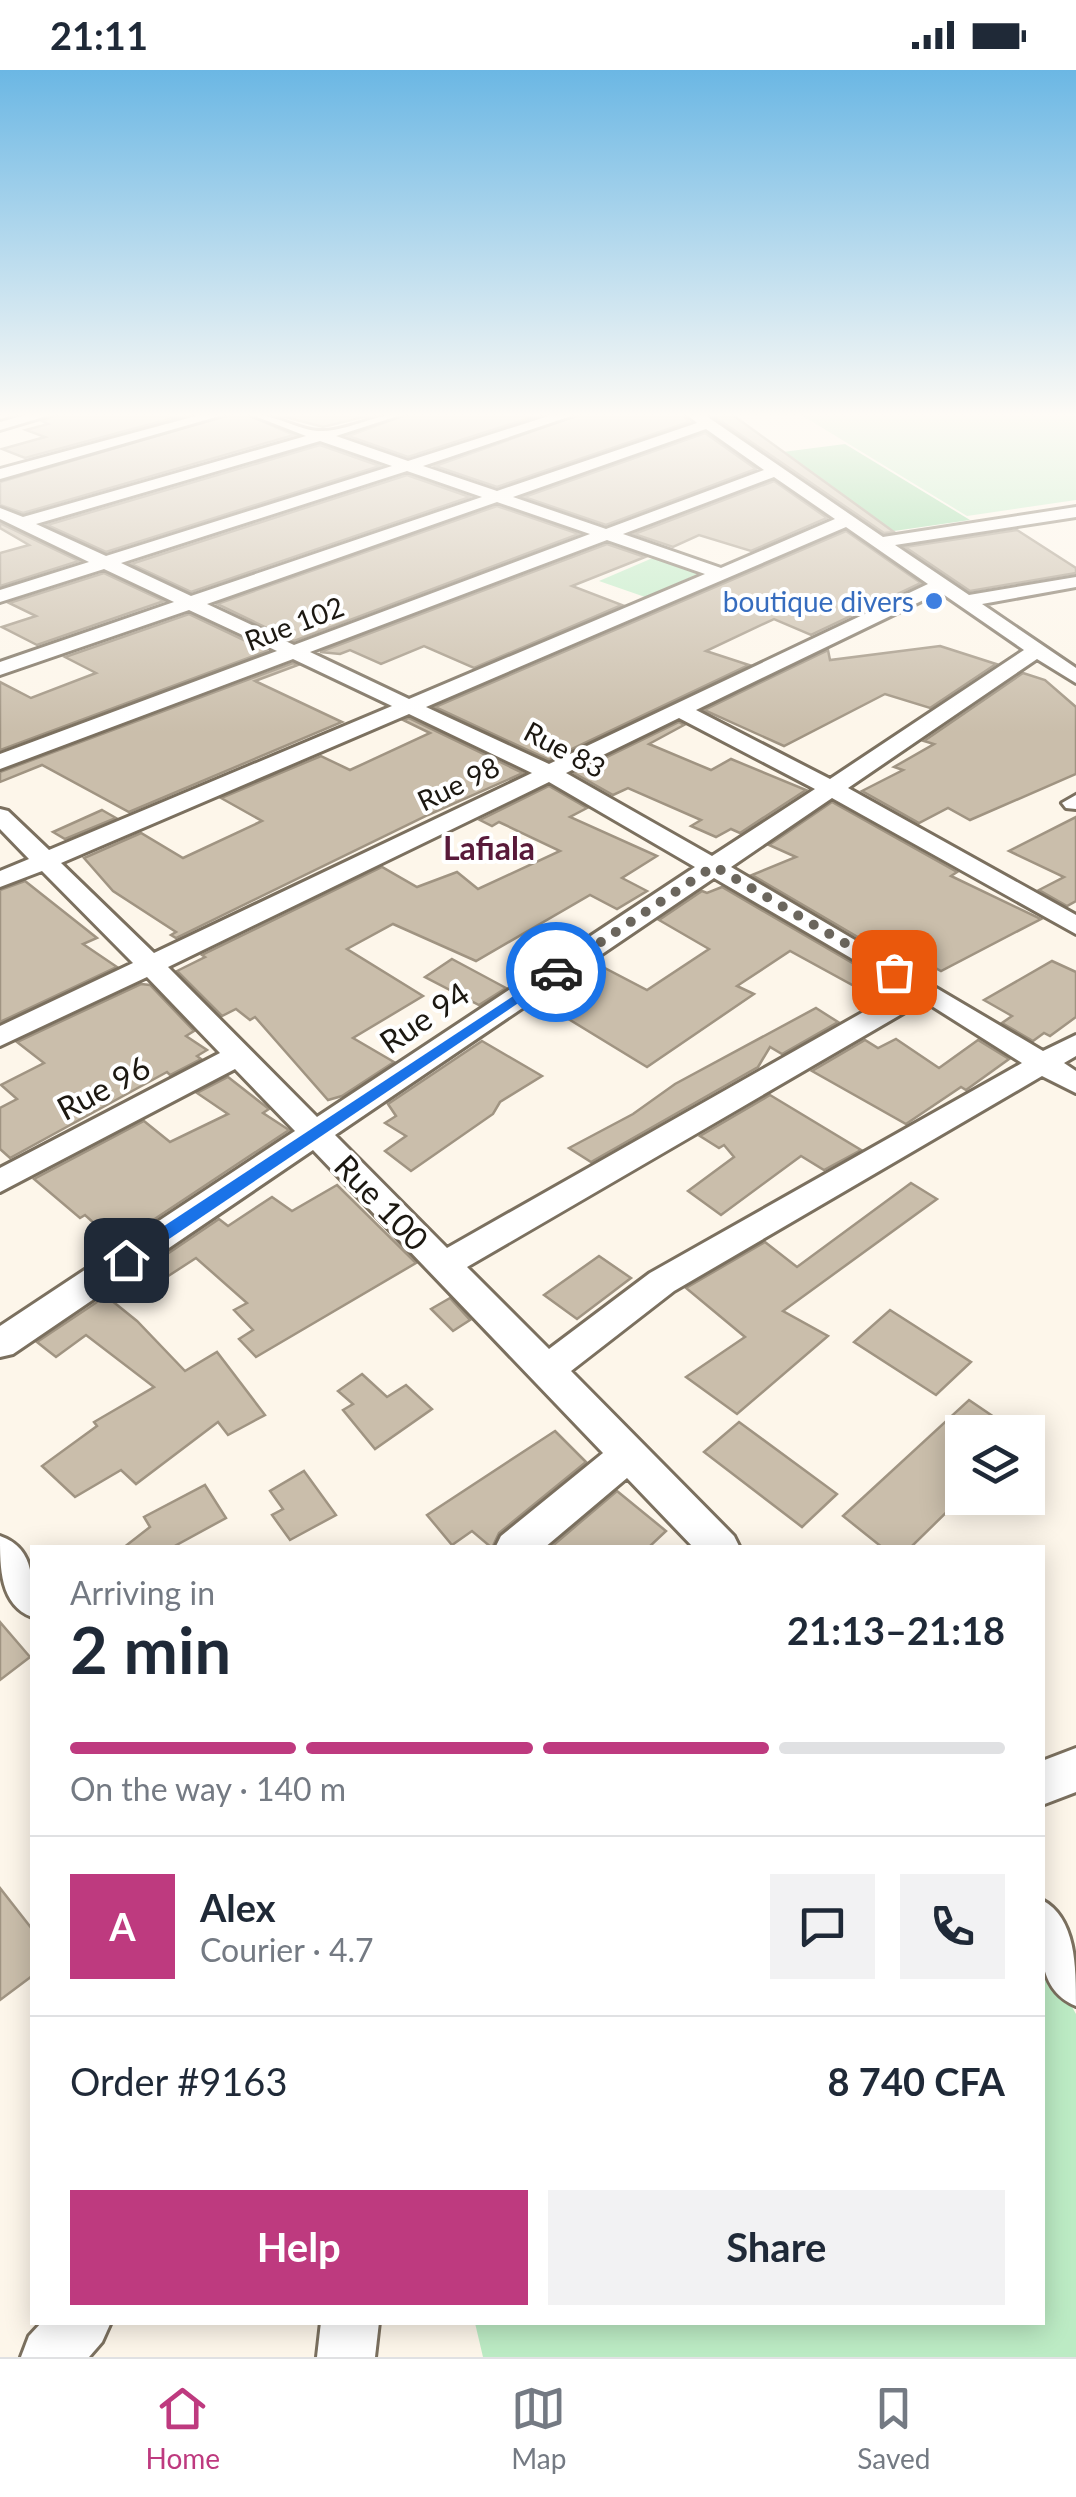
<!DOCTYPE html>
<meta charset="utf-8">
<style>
:root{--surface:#fff;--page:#f2f2f3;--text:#1f2937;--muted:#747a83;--line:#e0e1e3;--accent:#be3a7f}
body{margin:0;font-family:Lato,sans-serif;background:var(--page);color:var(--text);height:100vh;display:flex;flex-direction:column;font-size:38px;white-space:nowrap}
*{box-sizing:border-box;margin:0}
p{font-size:32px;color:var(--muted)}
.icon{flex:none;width:55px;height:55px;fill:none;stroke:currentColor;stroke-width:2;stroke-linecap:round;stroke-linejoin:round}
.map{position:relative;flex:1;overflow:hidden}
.panel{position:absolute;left:30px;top:1475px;width:1015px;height:780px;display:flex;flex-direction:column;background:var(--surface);border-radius:0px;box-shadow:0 5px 25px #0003}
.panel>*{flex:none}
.fabs{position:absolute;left:945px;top:1345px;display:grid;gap:20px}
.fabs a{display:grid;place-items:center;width:100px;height:100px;border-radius:0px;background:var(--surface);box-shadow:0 5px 25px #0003;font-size:50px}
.pin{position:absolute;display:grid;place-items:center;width:85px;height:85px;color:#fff;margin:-42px;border-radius:20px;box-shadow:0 5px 15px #0006}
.courier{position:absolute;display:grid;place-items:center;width:100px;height:100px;margin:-50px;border:8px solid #1a73e8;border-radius:50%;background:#fff;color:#222;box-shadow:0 2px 12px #0007}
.overview em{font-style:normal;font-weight:700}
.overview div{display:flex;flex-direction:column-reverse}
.overview{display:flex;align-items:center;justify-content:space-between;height:170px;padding:0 40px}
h1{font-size:65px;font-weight:700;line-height:75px}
.bar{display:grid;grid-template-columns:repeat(4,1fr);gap:15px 10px;align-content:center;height:120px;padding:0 40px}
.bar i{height:12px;border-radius:8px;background:var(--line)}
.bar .on{background:var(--accent)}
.bar p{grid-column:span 4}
.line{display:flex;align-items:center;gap:25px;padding:0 40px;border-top:2px solid var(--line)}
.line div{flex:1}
.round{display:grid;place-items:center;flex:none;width:105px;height:105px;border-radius:0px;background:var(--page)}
.action{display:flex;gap:20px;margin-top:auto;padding:20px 40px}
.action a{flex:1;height:115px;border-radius:0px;background:var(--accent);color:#fff;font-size:40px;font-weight:700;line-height:115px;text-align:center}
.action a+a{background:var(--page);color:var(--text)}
.status{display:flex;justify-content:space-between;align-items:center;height:70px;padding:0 50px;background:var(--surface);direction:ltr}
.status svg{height:28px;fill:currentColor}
.tabs{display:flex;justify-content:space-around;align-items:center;height:140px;border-top:2px solid var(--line);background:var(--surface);font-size:28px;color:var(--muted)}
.tabs a{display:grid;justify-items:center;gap:5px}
.tabs .on{color:var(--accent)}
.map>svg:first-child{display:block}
.green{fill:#bcebc4}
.forest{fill:#8fd89e}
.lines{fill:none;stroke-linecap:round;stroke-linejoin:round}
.stream{stroke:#51bbde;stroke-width:4}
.building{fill:#cabeab;stroke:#a09482;stroke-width:2.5}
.minor-casing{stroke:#7b705f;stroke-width:6}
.minor{fill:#fff;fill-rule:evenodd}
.route{fill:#1a73e8}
.done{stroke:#6b665d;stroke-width:10;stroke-dasharray:0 18}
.shop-dot{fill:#3f7fe0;stroke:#fff;stroke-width:4}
.labels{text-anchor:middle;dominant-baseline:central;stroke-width:8;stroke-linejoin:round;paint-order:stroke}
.far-shop-label{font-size:28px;fill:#366cbe;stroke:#fff;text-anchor:end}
.far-street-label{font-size:28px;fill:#1c1811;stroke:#fff}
.far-quarter-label{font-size:32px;font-weight:bold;fill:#591a3a;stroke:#fff}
.street-label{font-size:32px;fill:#1c1811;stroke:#fff}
</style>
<div class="status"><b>21:11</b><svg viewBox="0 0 49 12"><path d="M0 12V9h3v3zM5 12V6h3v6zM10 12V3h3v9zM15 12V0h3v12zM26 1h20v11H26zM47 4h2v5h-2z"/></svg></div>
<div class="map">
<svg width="1076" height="2287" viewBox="0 0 1076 2287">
<rect width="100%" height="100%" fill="#fdf6ea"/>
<g class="green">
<polygon points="798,343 1076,343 1076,430 967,446"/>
<polygon points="655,487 700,503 645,527 599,511"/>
<polygon points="1043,1886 1076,1944 1076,2287 483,2287 475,2253 1042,2252"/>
</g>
<polygon class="forest" points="845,374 970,450 894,461 775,383"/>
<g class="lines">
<polyline class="stream" points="710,503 818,456"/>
</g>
<g class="building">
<polygon points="61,343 192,343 25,388 2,379 45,367 26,360 48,354 42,351"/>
<polygon points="234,343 243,343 294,365 23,443 0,435 0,412"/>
<polygon points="270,343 380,343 323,357"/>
<polygon points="411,343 531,343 539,345 408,387 348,366"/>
<polygon points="584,343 681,343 689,352 497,417 435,396"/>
<polygon points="709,343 730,343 894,462 884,463"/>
<polygon points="705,363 756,399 606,455 524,427"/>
<polygon points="320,375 380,396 106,482 47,455"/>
<polygon points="407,405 470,427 191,522 131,494"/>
<polygon points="774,411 827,448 751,481 699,465 673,477 634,464"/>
<polygon points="497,436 579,464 294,571 217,534"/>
<polygon points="0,453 79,491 0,516 0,483 29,475 0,458"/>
<polygon points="1017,460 1076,498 1076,503 970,521 905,477"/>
<polygon points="846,461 921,513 811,565 774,549 706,581 749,595 549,690 435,637"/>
<polygon points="607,474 645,487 572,516 622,535 474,598 424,576 381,594 350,580 340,584 320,582"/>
<polygon points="104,503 164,531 37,575 2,557 36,546 9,533"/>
<polygon points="189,544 267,581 0,680 0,612 31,628 96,603 65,587"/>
<polygon points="940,576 996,594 930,638 885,624 784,676 704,640 828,580 830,590"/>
<polygon points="293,593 298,595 255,611 342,652 129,742 42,695 0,712 0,702"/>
<polygon points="1023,603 1045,610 1076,637 1076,704 970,750 948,738 919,753 862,721 903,700 894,697 934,674 924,671"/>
<polygon points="409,648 523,703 428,745 176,868 171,865 176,862 113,821 84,788 141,763 183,788 262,751 221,728 321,686 350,700 430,663 403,650"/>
<polygon points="679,652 684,655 649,674 711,700 731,689 806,720 740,763 731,759 716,767 691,756 701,750 628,718 613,725 574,703"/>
<polygon points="549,716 587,738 570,747 657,786 622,808 647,821 617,839 590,825 476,891 393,854 347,879 423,926 353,968 394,992 342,1026 328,1030 255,947 250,950 236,939 222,946 177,901 205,887 202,885 382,797 417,817 457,802 478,819 560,781 499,752 492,756 480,750"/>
<polygon points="832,732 957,802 951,806 1041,849 941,901 921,890 909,897 752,805 796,787 769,775"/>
<polygon points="102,740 116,748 65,769 53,762"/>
<polygon points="1076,747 1076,831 1067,836 1039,820 1064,807 1009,781"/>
<polygon points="25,811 97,868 83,874 117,897 0,952 0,820"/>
<polygon points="722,817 885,912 867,923 790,881 737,916 754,924 647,997 539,931 595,893 647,920 709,879 659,850 702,821 707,823"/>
<polygon points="452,889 506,918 479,935 425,907"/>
<polygon points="1052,891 1076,902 1076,947 1050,966 1044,963 1033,971 1002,953 1012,946 984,930"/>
<polygon points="141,914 150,915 194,961 186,966 207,980 197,986 201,989 170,1005 167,1002 10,1088 0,1079 0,1038 17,1029 1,1015 44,993 17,972"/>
<polygon points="816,938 838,952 782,984 770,977 758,997 591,1092 569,1078 633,1044 675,1014"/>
<polygon points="896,969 939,998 978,970 1009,989 966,1020 961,1017 906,1054 812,1001 865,970 878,978"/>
<polygon points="482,971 542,1006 500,1032 493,1044 411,1101 385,1081 406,1066 385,1053 396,1046 388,1034"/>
<polygon points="228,1007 269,1039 263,1043 289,1060 117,1174 85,1145 80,1148 34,1109 144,1051 170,1072 228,1044 197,1023"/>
<polygon points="770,1025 861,1080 824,1100 801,1086 721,1145 688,1121 734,1087 724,1075 719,1078 700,1066"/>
<polygon points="911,1113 937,1129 783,1241 828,1266 737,1344 686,1307 745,1267 686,1218 765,1172 797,1197"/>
<polygon points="337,1115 416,1193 256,1287 239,1269 253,1260 234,1240 247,1233 196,1188 159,1212 145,1199 219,1149 228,1156 272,1127 292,1141"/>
<polygon points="599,1186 631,1208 577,1249 544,1225"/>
<polygon points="106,1226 137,1251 185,1301 217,1282 265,1345 228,1365 218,1352 136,1414 121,1400 75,1427 42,1396 97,1356 94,1352 154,1317 86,1265 56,1287 37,1272"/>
<polygon points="450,1228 470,1250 453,1261 431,1239"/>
<polygon points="890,1240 971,1292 936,1325 854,1272"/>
<polygon points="362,1304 387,1327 406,1315 432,1339 375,1379 343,1340 353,1334 338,1321"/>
<polygon points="969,1330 1016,1362 962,1362 962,1427 910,1478 883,1478 843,1446"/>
<polygon points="739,1352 837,1424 802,1457 704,1382"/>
<polygon points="555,1361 586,1392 499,1463 492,1478 472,1461 452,1475 427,1445"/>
<polygon points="304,1401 336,1445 290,1470 272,1445 283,1439 270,1421"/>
<polygon points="205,1415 226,1448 171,1478 123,1478 150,1457 144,1447"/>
<polygon points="617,1421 666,1461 648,1478 550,1478"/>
<polygon points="0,1552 30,1587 0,1610"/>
<polygon points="0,1818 32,1859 32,1906 0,1930"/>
</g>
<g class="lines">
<defs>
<g id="minor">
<polygon points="33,343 57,343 0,360 0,352"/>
<polygon points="207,343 230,343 0,409 0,399"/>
<path d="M247,343C274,343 300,362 323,361C351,360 377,343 407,343L336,366L408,391L558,343H580L423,396L497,421L697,353L685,343H702L883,467L1076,437V447L895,475L969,525L1076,507V517L982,534L1076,598V613L1037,589L848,718L1076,845V864L832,728L731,797L1043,981L1076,965V986L1064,993L1076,1001V1023L1042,1006L674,1221L571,1301L734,1466L740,1478H694L627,1408L544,1478H495L501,1466L603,1383L313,1080L13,1284L0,1287V1256L295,1061L235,999L0,1122V1098L220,983L147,907L0,976V956L133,893L42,801L0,817V801L29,789L0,759V739L8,741L49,780L392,636L293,589L0,699V684L277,581L189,540L0,605V592L174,532L104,499L0,532V520L89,492L0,449V438L23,447L306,366ZM706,359L764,400L606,459L513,427ZM320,371L392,396L106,486L36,454ZM407,401L482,427L191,526L121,493ZM774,407L835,449L721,498L623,464ZM497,432L590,464L294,575L207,534ZM846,457L928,514L549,694L426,637ZM607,470L705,504L409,629L310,582ZM940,522L1024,580L830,709L696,640ZM409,644L532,703L154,883L61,793ZM679,648L815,719L712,786L566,703ZM549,712L695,797L317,1047L168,897ZM714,808L904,919L447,1178L335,1065ZM924,931L1022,993L650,1203L549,1279L467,1197Z"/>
<polygon points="1076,725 1076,739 1066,738 1062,733"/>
<path d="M0,1466C37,1479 32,1514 32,1547C0,1535 0,1498 0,1466Z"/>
<polygon points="1076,1678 1076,1722 1042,1735 1042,1691"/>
<path d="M1042,1830C1076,1848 1076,1896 1076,1936C1033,1918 1042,1870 1042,1830Z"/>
<polygon points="42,2252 111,2252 102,2272 89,2287 21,2287 29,2266"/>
<polygon points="321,2252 379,2252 375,2287 317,2287"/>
</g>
</defs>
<use href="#minor" class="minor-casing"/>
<use href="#minor" class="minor"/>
</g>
<linearGradient id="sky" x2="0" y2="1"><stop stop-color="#6bb7e4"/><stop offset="0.52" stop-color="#fefbf6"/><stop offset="1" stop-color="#fefbf6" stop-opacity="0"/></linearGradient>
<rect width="1076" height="663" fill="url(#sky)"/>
<polygon class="route" points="556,898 562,902 560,905 132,1194 120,1194 120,1185"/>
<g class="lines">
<polyline class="done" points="556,902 714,796 894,902"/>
</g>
<circle class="shop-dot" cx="934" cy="531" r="10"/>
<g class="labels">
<g class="far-shop-label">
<text x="914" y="531">boutique divers</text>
</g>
<g class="far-street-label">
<text transform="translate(294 553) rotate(-21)">Rue 102</text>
<text transform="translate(565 679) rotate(28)">Rue 83</text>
<text transform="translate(458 713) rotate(-26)">Rue 98</text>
</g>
<g class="far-quarter-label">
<text x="489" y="777">Lafiala</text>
</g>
<g class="street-label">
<text transform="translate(424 947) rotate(-34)">Rue 94</text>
<text transform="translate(103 1017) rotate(-28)">Rue 96</text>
<text transform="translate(382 1132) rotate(46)">Rue 100</text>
</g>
</g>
</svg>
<div class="fabs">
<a><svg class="icon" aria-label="layers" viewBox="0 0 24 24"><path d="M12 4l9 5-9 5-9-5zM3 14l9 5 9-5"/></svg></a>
</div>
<div class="pin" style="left:894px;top:902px;background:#ea580c"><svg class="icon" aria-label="bag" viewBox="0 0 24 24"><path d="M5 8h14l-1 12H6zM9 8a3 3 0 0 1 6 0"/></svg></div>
<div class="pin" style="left:126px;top:1190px;background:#1f2937"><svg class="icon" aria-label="home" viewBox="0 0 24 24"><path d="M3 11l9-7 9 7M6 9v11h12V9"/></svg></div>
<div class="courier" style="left:556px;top:902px"><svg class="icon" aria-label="car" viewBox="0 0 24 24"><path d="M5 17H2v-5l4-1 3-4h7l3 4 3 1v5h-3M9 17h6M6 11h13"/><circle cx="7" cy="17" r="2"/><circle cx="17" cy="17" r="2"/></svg></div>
<section class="panel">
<div class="overview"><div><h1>2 min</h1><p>Arriving in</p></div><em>21:13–21:18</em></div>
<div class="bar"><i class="on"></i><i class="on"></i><i class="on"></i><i></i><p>On the way · 140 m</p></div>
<div class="line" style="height:180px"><b class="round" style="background:var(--accent);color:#fff">A</b><div><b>Alex</b><p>Courier · 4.7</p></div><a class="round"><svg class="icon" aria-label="chat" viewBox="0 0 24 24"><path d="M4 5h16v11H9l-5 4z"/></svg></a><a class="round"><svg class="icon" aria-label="phone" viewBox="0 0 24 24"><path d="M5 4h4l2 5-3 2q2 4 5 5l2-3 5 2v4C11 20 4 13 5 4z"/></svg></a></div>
<div class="line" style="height:130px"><div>Order #9163</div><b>8 740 CFA</b></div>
<div class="action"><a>Help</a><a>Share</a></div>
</section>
</div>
<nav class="tabs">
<a class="on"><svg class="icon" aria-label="home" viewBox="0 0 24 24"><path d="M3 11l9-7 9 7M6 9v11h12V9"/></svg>Home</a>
<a><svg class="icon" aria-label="map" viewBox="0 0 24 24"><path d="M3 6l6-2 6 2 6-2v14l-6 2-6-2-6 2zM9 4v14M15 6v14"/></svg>Map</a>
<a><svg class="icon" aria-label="saved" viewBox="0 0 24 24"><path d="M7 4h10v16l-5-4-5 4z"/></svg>Saved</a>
</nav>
